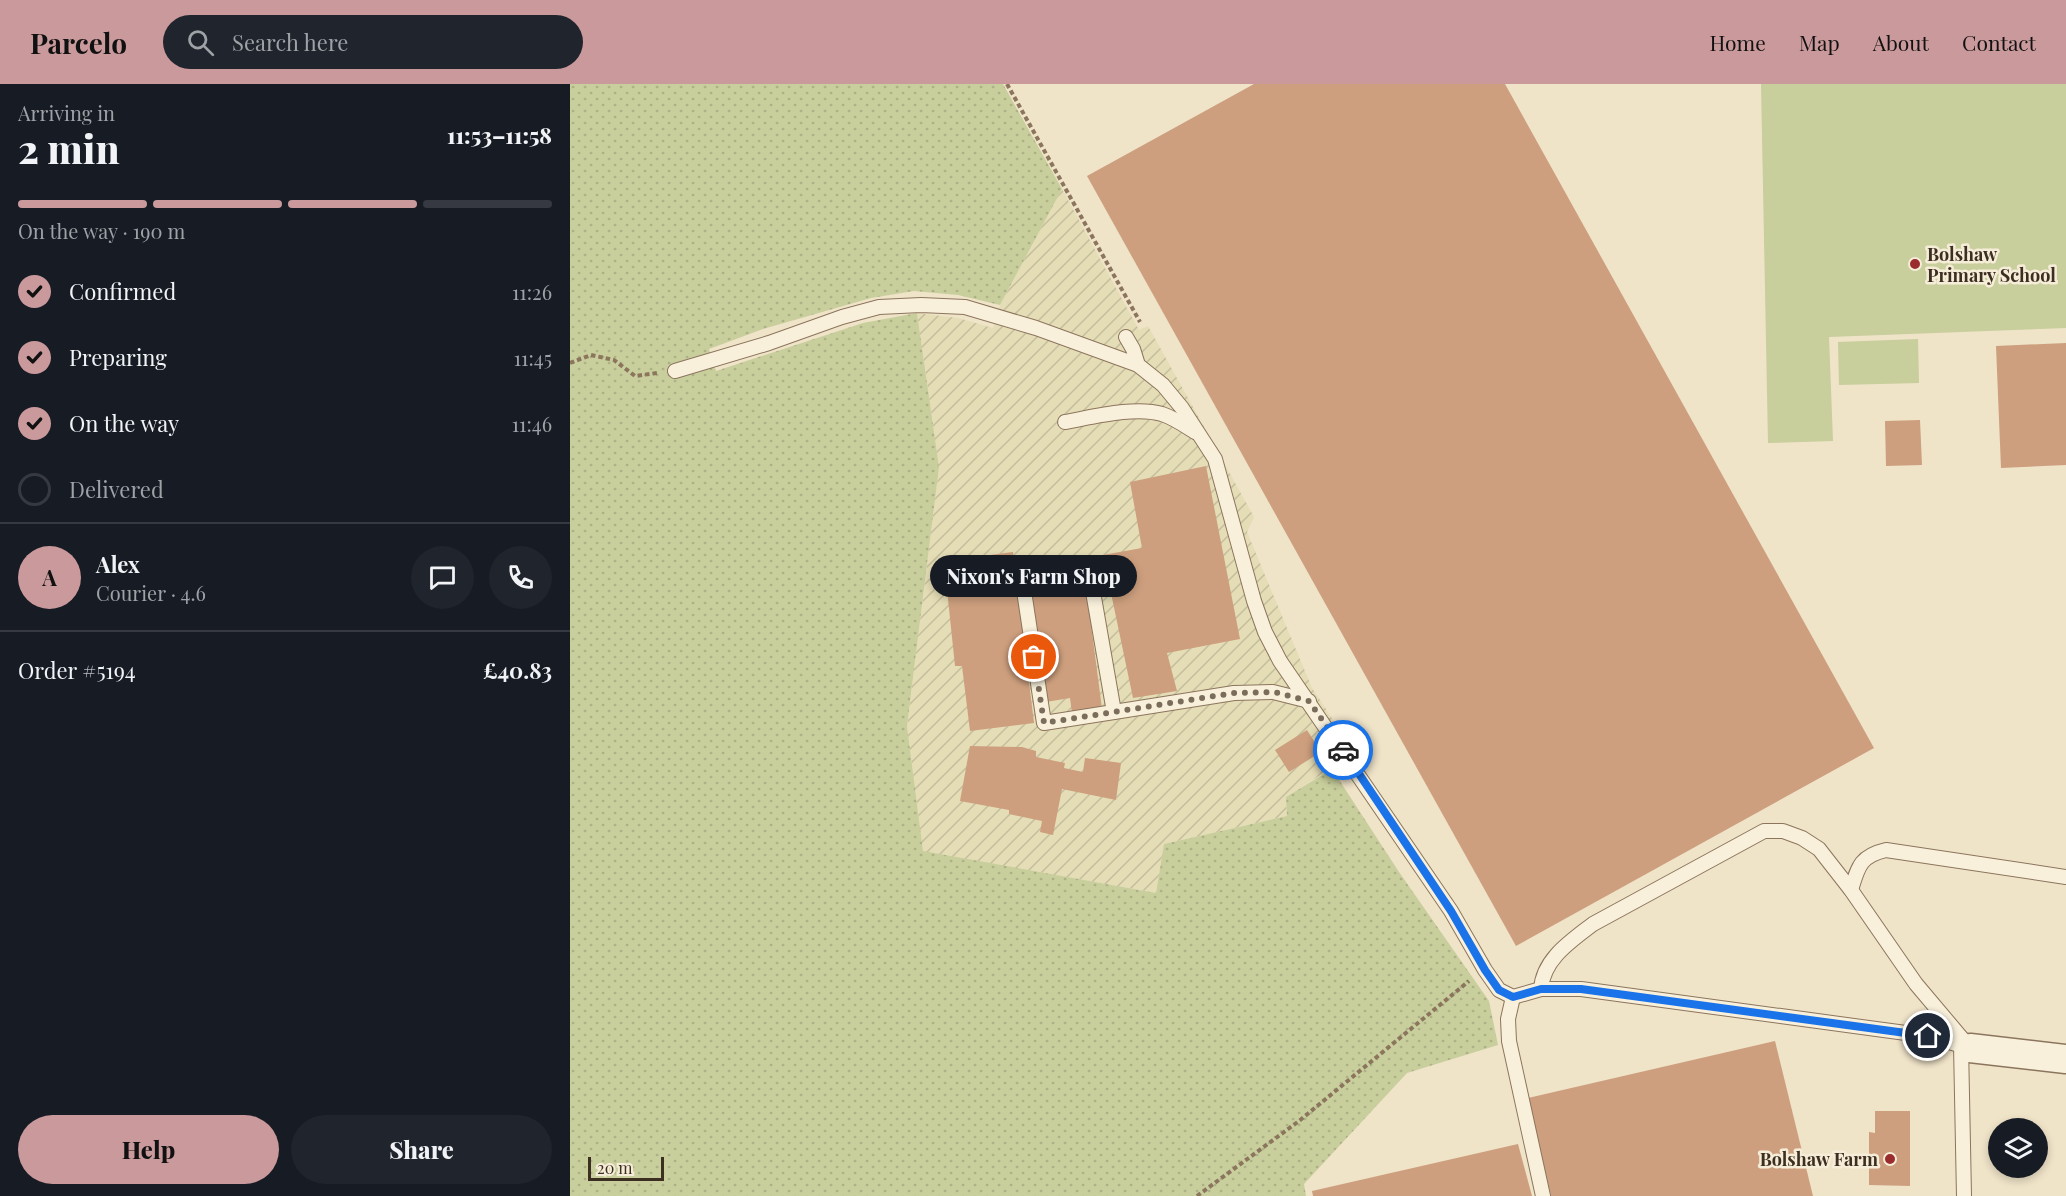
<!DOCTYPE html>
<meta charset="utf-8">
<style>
:root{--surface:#171b24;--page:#20242c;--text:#f1f3f6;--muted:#9ea1a6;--line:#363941;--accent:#ca999c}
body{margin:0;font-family:"Playfair Display",serif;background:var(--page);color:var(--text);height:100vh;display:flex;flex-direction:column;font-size:22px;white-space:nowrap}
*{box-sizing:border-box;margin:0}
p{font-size:20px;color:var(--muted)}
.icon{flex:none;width:33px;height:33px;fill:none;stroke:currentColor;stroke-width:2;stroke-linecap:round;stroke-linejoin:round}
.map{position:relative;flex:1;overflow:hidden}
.sheet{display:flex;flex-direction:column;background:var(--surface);width:570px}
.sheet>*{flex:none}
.buttons{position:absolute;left:1418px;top:1034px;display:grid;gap:12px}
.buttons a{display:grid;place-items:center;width:60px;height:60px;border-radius:50%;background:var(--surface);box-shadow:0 3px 9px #0003;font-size:30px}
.scale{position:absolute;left:18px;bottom:15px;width:76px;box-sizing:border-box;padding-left:6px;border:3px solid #3c2e20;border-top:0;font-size:16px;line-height:21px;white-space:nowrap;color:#3c2e20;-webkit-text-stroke:4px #f6edd8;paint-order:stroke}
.pin{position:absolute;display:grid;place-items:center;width:51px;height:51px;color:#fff;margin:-26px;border:3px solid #fff;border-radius:50%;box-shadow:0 2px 6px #0007}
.courier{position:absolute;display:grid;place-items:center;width:60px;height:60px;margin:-30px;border:4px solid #1a73e8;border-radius:50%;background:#fff;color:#222;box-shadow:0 2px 8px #0007}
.bubble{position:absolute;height:42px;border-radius:21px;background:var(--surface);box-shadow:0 3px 9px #0003;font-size:20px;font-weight:800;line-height:42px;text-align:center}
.summary em{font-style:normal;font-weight:800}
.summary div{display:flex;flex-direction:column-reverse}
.summary{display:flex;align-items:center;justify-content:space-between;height:102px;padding:0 18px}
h1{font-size:39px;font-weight:800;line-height:45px}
.bar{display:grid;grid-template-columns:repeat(4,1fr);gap:9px 6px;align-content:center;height:72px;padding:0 18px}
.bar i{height:8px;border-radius:4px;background:var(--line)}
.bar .selected{background:var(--accent)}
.bar p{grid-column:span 4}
.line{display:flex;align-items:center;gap:15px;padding:0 18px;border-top:2px solid var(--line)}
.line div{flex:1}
.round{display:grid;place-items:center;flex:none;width:63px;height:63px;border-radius:32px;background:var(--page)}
ol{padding:0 18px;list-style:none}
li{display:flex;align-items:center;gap:18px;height:66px}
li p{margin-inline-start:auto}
li .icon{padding:6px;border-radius:50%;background:var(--accent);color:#111;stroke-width:4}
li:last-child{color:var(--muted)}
li i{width:33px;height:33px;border:3px solid var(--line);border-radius:50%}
.cta{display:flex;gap:12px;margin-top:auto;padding:12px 18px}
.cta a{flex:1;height:69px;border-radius:36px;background:var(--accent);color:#111;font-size:24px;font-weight:800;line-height:69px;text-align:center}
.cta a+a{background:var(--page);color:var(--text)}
header{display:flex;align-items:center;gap:36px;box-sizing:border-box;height:84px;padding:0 30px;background:var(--accent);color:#111}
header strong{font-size:28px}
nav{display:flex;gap:33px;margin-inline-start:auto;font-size:21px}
.search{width:420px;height:54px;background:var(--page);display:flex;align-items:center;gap:15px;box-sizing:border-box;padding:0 21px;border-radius:33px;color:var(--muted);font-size:22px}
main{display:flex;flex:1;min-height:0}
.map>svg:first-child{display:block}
.farmland{fill:url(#farmland-furrows)}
.grass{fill:url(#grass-dots)}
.green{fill:#c8ce9c}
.building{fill:#cd9f7e}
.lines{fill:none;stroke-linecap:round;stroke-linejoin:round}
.lane-casing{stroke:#8b755d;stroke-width:16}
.street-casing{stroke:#8b755d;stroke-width:31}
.path{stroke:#8b755d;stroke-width:4;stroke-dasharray:4.5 3;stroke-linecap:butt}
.lane{stroke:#f9f0dc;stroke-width:14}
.street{stroke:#f9f0dc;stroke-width:28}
.done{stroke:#7b6d5b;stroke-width:6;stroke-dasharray:0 10.8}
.route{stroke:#1a73e8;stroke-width:8}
.poi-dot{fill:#9b2c2e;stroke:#f6edd8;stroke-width:2}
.labels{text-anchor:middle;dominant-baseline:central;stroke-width:5;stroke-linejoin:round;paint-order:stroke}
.poi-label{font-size:18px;font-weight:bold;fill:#3c2e20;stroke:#f6edd8;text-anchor:start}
</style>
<header>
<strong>Parcelo</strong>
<div class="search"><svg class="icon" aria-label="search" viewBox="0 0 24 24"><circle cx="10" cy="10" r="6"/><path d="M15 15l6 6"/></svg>Search here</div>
<nav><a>Home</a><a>Map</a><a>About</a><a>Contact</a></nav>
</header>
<main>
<section class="sheet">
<div class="summary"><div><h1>2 min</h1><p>Arriving in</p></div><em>11:53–11:58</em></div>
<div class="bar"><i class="selected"></i><i class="selected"></i><i class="selected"></i><i></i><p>On the way · 190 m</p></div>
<ol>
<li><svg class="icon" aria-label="check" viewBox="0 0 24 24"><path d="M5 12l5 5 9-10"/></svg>Confirmed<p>11:26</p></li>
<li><svg class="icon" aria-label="check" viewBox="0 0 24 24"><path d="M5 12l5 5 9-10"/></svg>Preparing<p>11:45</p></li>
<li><svg class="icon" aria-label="check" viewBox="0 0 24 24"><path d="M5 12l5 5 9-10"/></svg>On the way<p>11:46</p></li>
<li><i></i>Delivered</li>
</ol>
<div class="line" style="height:108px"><b class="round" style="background:var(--accent);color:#111">A</b><div><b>Alex</b><p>Courier · 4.6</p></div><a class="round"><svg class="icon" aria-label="chat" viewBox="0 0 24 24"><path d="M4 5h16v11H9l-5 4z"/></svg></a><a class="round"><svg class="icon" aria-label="phone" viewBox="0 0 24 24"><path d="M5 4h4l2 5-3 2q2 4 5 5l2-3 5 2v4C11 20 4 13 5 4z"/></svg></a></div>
<div class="line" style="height:78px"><div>Order #5194</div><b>£40.83</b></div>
<div class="cta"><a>Help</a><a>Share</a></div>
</section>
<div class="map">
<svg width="1496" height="1112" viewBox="0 0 1496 1112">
<defs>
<pattern id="farmland-furrows" width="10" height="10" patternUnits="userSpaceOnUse" patternTransform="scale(1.5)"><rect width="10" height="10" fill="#e5ddb6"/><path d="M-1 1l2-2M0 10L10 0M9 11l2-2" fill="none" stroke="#c5be9c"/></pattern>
<pattern id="grass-dots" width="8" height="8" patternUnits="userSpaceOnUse" patternTransform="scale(1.5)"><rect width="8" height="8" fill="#c8ce9c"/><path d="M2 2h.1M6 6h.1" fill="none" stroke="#adb186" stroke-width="1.8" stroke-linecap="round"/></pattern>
</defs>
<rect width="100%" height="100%" fill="#efe3c8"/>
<polygon class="farmland" points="492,105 569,246 578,242 684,433 677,448 742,604 785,669 716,713 717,732 594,760 586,809 353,768 337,642 369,383 347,229 388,234 423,244 430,221"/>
<polygon class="grass" points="0,0 433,0 492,105 430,221 388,211 344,207 301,214 193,245 139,265 146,287 293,239 347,229 369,383 337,642 353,767 586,809 594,760 717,732 716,713 762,685 829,788 919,917 928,961 837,989 734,1100 736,1112 0,1112"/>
<g class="green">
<polygon points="1191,0 1496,0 1496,244 1259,253 1263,357 1198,359"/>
<polygon points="1348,255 1349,299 1269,301 1268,258"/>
</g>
<g class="building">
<polygon points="684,0 935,0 1304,664 946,862 517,92"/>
<polygon points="1496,259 1496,381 1431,384 1426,262"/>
<polygon points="1350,336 1352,381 1316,382 1315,337"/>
<polygon points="636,382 670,555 597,569 607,607 563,614 533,471 572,464 560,398"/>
<polygon points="443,468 464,639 400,647 392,582 385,582 374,477"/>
<polygon points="515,494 532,625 502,629 500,614 476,618 461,502"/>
<polygon points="737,646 751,668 719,688 705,666"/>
<polygon points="400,662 452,663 466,667 466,673 495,679 494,684 513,688 515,674 551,679 546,716 492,705 483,751 470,748 472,737 439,730 439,726 390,717"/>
<polygon points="1205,957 1243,1112 981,1112 958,1014"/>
<polygon points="1305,1027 1340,1027 1340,1102 1299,1101 1299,1048 1305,1049"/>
<polygon points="948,1060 962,1112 743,1112 742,1107"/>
</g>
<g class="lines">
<defs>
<g id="lane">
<polyline points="556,253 563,265 568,281 593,301 612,324 645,375 684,517 695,548 710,577 881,827 915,886 929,906 943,913 971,905 1011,905 1358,952 1400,964"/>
<polyline points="105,287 199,259 272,233 309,223 351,221 395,223 466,244 568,281"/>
<path d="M495,338C523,333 565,322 592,330C604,334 614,341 625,348"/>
<polyline points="522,502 544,628 664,609 703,608 739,617"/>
<polyline points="454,507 474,639 544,628"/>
<path d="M1281,806C1288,783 1290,772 1316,766L1496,793"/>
<path d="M971,905C973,875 1001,857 1023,840L1194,747H1213L1232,754L1249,765L1281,806L1346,900L1400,964"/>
<polyline points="943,913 938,935 939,957 973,1112"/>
<polyline points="1391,961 1394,1112"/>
</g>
<polyline id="street" points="1400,964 1496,975"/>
</defs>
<use href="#lane" class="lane-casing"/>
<use href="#street" class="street-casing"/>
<g class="path">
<polyline points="437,0 570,238"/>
<polyline points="0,279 21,271 44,276 65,292 87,289"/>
<polyline points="627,1112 729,1037 899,897"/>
</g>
<use href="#lane" class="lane"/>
<use href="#street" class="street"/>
</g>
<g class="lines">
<polyline class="done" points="464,573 474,639 664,609 704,608 739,617 773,666"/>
<polyline class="route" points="773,666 881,827 915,886 929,906 943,913 971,905 1011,905 1358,952"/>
</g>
<g class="poi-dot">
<circle cx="1345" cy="180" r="6"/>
<circle cx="1320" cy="1075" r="6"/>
</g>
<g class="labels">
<g class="poi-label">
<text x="1357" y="170">Bolshaw<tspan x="1357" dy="21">Primary School</tspan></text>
<text x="1308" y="1075" text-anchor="end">Bolshaw Farm</text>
</g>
</g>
</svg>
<div class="buttons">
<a><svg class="icon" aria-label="layers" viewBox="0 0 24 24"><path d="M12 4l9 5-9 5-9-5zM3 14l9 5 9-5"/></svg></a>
</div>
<div class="scale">20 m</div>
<div class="pin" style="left:464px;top:573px;background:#ea580c"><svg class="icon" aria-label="bag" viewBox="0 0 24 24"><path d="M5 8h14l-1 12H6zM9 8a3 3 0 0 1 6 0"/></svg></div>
<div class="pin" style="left:1358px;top:952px;background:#1f2937"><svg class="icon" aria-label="home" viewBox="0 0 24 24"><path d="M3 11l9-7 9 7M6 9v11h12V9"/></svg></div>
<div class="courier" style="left:773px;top:666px"><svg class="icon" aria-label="car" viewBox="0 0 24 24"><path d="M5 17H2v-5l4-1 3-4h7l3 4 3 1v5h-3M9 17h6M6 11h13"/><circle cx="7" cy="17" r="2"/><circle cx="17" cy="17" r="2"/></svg></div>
<div class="bubble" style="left:360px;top:471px;width:207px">Nixon's Farm Shop</div>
</div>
</main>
